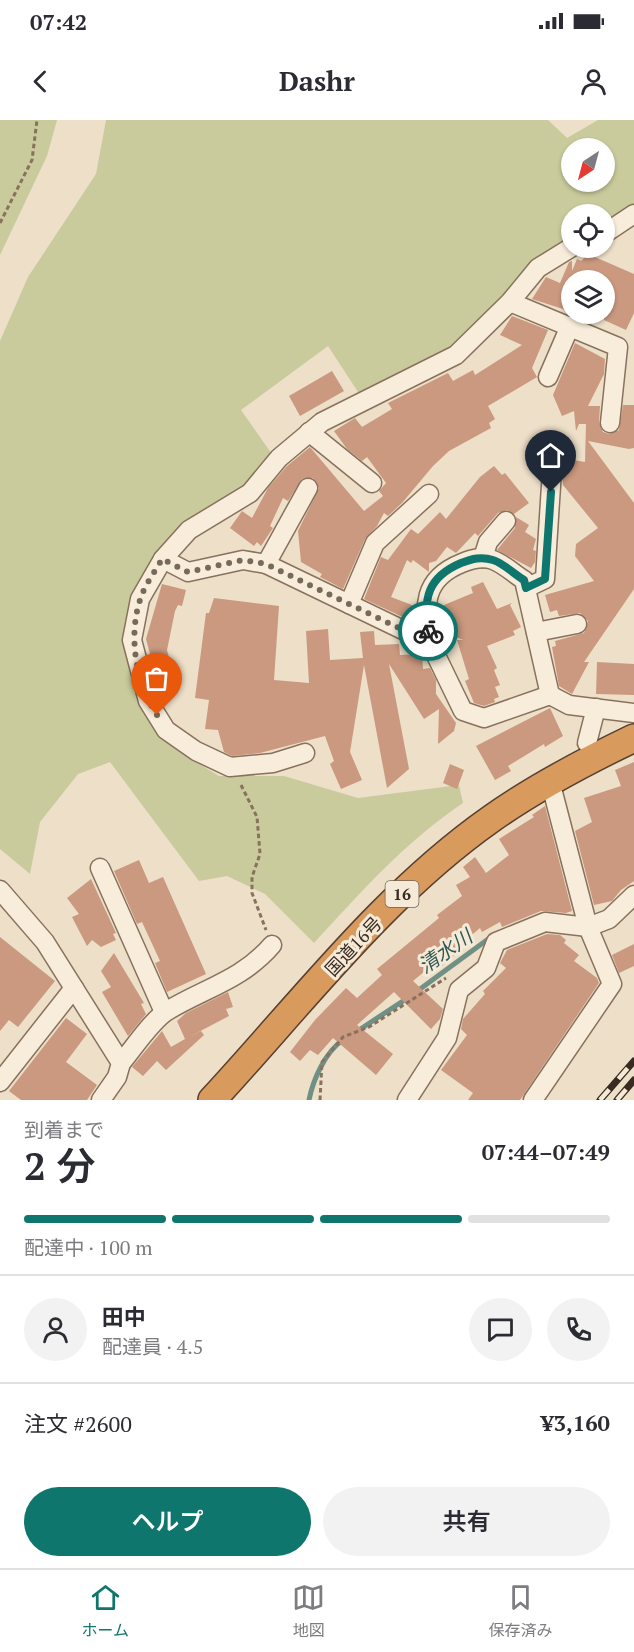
<!DOCTYPE html>
<html lang="ja">
<meta charset="utf-8">
<style>
:root{--surface:#fff;--page:#f2f2f3;--text:#2b2b33;--muted:#7c7c81;--line:#e1e1e2;--accent:#0f766e}
body{margin:0;font-family:"PT Serif","Noto Sans JP",serif;background:var(--page);color:var(--text);height:100vh;display:flex;flex-direction:column;font-size:22px;white-space:nowrap}
*{box-sizing:border-box;margin:0}
p{font-size:20px;color:var(--muted)}
.icon{flex:none;width:33px;height:33px;fill:none;stroke:currentColor;stroke-width:2;stroke-linecap:round;stroke-linejoin:round}
.map{position:relative;height:980px;overflow:hidden}
.panel{display:flex;flex-direction:column;background:var(--surface);flex:1}
.panel>*{flex:none}
.needle{width:39px;rotate:216deg}
.tools{position:absolute;left:561px;top:18px;display:grid;gap:12px}
.tools a{display:grid;place-items:center;width:54px;height:54px;border-radius:50%;background:var(--surface);box-shadow:0 2px 4px #0004;font-size:30px}
.pin{position:absolute;display:grid;place-items:center;width:51px;height:51px;color:#fff;margin:-62px -26px;border-radius:50% 50% 50% 0;rotate:-45deg;box-shadow:0 0 6px #0007}
.pin .icon{rotate:45deg}
.courier{position:absolute;display:grid;place-items:center;width:60px;height:60px;margin:-30px;border:4px solid #0f766e;border-radius:50%;background:#fff;color:#222;box-shadow:0 2px 8px #0007}
.headline em{font-style:normal;font-weight:600}
.headline div{display:flex;flex-direction:column-reverse}
.headline{display:flex;align-items:center;justify-content:space-between;height:102px;padding:0 24px}
h1{font-size:39px;font-weight:600;line-height:45px}
.bar{display:grid;grid-template-columns:repeat(4,1fr);gap:9px 6px;align-content:center;height:72px;padding:0 24px}
.bar i{height:8px;border-radius:4px;background:var(--line)}
.bar .active{background:var(--accent)}
.bar p{grid-column:span 4}
.line{display:flex;align-items:center;gap:15px;padding:0 24px;border-top:2px solid var(--line)}
.line div{flex:1}
.round{display:grid;place-items:center;flex:none;width:63px;height:63px;border-radius:32px;background:var(--page)}
.primary-button{display:flex;gap:12px;margin-top:auto;padding:12px 24px}
.primary-button a{flex:1;height:69px;border-radius:36px;background:var(--accent);color:#fff;font-size:24px;font-weight:600;line-height:69px;text-align:center}
.primary-button a+a{background:var(--page);color:var(--text)}
.status{display:flex;justify-content:space-between;align-items:center;height:42px;padding:0 30px;background:var(--surface);direction:ltr}
.status svg{height:16px;fill:currentColor}
header{display:flex;justify-content:space-between;align-items:center;height:78px;padding:0 24px;background:var(--surface);font-size:27px;font-weight:600}
.tabs{display:flex;justify-content:space-around;align-items:center;height:84px;border-top:2px solid var(--line);background:var(--surface);font-size:16px;color:var(--muted)}
.tabs a{display:grid;justify-items:center;gap:3px}
.tabs .active{color:var(--accent)}
.map>svg:first-child{display:block}
.green{fill:#c9cb9c;fill-rule:evenodd}
.lines{fill:none;stroke-linecap:round;stroke-linejoin:round}
.stream{stroke:#6f9085;stroke-width:5}
.building{fill:#ca997f}
.minor-casing{stroke:#88715d;stroke-width:21}
.highway-casing{stroke:#574031;stroke-width:30}
.path{stroke:#88715d;stroke-width:3;stroke-dasharray:4.5 3;stroke-linecap:butt}
.minor{stroke:#f8eddb;stroke-width:18}
.highway{stroke:#d89a5d;stroke-width:27}
.rail-casing{stroke:#392b20;stroke-width:7}
.rail{stroke:#f5ead7;stroke-width:4.5;stroke-dasharray:14;stroke-linecap:butt}
.done{stroke:#786a5b;stroke-width:6;stroke-dasharray:0 10.8}
.route{stroke:#0f766e;stroke-width:8}
.labels{text-anchor:middle;dominant-baseline:central;stroke-width:6;stroke-linejoin:round;paint-order:stroke}
.shield{fill:#f5ead7;stroke:#716457;stroke-width:1.5}
.shield-label{font-size:16px;font-weight:bold;fill:#392b20}
.street-label{font-size:18px;fill:#392b20;stroke:#f5ead7}
.water-label{font-size:20px;font-style:italic;fill:#305853;stroke:#f5ead7}
</style>
<div class="status"><b>07:42</b><svg viewBox="0 0 49 12"><path d="M0 12V9h3v3zM5 12V6h3v6zM10 12V3h3v9zM15 12V0h3v12zM26 1h20v11H26zM47 4h2v5h-2z"/></svg></div>
<header><svg class="icon" aria-label="back" viewBox="0 0 24 24"><path d="M15 5l-7 7 7 7"/></svg>Dashr<svg class="icon" aria-label="person" viewBox="0 0 24 24"><circle cx="12" cy="8" r="4"/><path d="M4 21q1-7 8-7t8 7"/></svg></header>
<div class="map">
<svg width="634" height="980" viewBox="0 0 634 980">
<rect width="100%" height="100%" fill="#eddfc8"/>
<g class="green">
<polygon points="0,0 57,0 47,36 0,135"/>
<path d="M106,0H548L567,18L598,0H634V87L605,100L604,94H572L571,119L533,141L454,231L360,275L328,226L241,290L274,337L247,369L187,405L128,520L161,614L191,639L219,656H284L358,678L459,665L463,683C406,721 360,773 314,823L265,774L227,756L199,761L110,642L78,654L40,702L30,754L0,729V221L28,157L96,54ZM572,28H604V62H572Z"/>
</g>
<g class="lines">
<g class="stream">
<polyline points="416,872 491,817"/>
<polyline points="356,912 409,877"/>
<path d="M309,980C313,960 325,932 343,920"/>
</g>
</g>
<g class="building">
<polygon points="588,134 634,154 634,193 626,210 604,200 604,160 572,160 572,192 532,179 546,157 560,163 569,142 572,141 572,151 577,139 581,141"/>
<polygon points="512,196 548,210 532,248 537,257 488,286 495,299 489,303 491,308 449,331 433,346 402,383 388,396 384,393 377,406 365,419 343,469 326,460 320,457 322,454 301,442 298,411 319,368 313,358 302,359 288,381 283,378 270,406 273,408 261,426 257,422 254,426 230,408 242,391 252,398 268,368 287,346 310,327 364,391 383,376 379,371 386,363 367,337 362,341 347,329 334,311 355,298 362,307 392,289 388,283 448,253 453,261 473,250 475,255 522,225 500,215"/>
<polygon points="575,223 605,239 604,254 588,286 600,286 599,302 603,312 609,314 619,310 623,285 634,285 634,328 629,329 588,321 634,383 634,469 584,542 589,542 572,574 559,566 552,527 556,526 555,521 584,513 588,501 580,493 559,496 557,490 550,492 545,475 594,461 575,436 576,424 598,408 563,365 560,338 585,342 586,304 579,304 576,311 574,291 562,296 553,275"/>
<polygon points="332,251 344,271 300,296 289,276"/>
<polygon points="494,346 502,355 505,353 529,383 514,394 507,390 498,393 478,416 475,413 456,433 447,427 436,441 429,443 429,452 413,440 411,443 407,440 391,477 412,485 407,499 364,479 381,437 388,440 411,409 418,414 440,392 446,399 480,357"/>
<polygon points="516,397 529,405 525,412 536,419 533,430 536,431 535,442 531,448 497,430 515,408"/>
<polygon points="483,462 497,489 512,483 510,485 521,507 513,511 515,515 487,526 497,548 494,550 500,565 495,567 499,577 494,579 495,582 484,586 474,583 465,561 469,559 457,520 463,520 456,517 444,485 473,473 471,467"/>
<polygon points="162,464 186,470 182,486 178,485 175,491 167,530 176,566 159,570 150,545 153,545 146,519"/>
<polygon points="214,478 279,486 274,560 309,563 306,511 328,509 330,540 363,538 360,512 374,511 375,525 399,524 400,535 422,534 423,549 430,548 436,560 436,574 456,603 454,611 438,624 439,589 424,599 389,544 409,649 387,668 364,545 350,632 362,660 341,669 330,644 334,641 325,616 260,633 232,636 224,632 218,610 205,609 209,580 195,578 206,493 209,493"/>
<polygon points="597,542 634,544 634,575 596,574"/>
<polygon points="550,588 563,616 545,627 544,624 508,646 511,651 495,660 476,626"/>
<polygon points="634,642 634,761 621,770 612,781 594,785 575,711 592,702 584,678 621,666 615,650"/>
<polygon points="450,644 464,650 457,669 443,663"/>
<polygon points="545,686 572,791 566,793 541,791 502,807 500,802 482,812 480,808 453,831 456,834 442,846 437,841 413,861 443,889 440,899 431,909 394,872 357,905 393,934 376,955 333,918 318,935 310,930 300,941 290,932 315,900 346,868 357,878 382,855 377,849 439,798 437,795 462,776 456,765 470,757 463,747 475,737 486,753 509,735 499,719 534,697 532,695"/>
<polygon points="139,740 149,763 163,757 206,854 167,872 155,843 160,841 142,802 137,804 114,751"/>
<polygon points="91,759 116,813 113,814 116,820 101,827 92,820 87,826 72,797 79,794 67,778"/>
<polygon points="547,814 560,815 566,820 564,823 579,835 574,841 597,858 599,863 520,980 468,980 473,973 441,950 467,915 461,909 463,899 485,874 483,871 506,848 500,843 507,830"/>
<polygon points="0,817 55,861 18,907 9,900 0,911"/>
<polygon points="634,824 634,846 619,853 612,835"/>
<polygon points="114,833 144,883 141,884 146,894 128,916 102,872 111,867 101,851"/>
<polygon points="228,872 233,887 226,889 229,896 189,917 201,911 204,915 166,950 157,941 143,956 132,947 162,911 171,927 185,919 177,901 186,893"/>
<polygon points="66,898 87,914 66,942 97,965 87,980 21,980 9,971"/>
</g>
<g class="lines">
<defs>
<g id="minor">
<polyline points="604,114 634,94"/>
<polyline points="510,182 618,227 610,303"/>
<polyline points="548,257 570,206"/>
<polyline points="309,312 372,363"/>
<polyline points="483,438 488,422 506,401"/>
<path d="M163,439L188,452L243,440L266,444L430,523C424,486 422,459 462,443C472,439 482,436 493,440C504,444 514,454 524,460L550,575L569,585L634,593"/>
<polyline points="266,444 308,368"/>
<polyline points="526,468 545,459 552,350 548,336"/>
<polyline points="349,484 375,423 429,374"/>
<polyline points="536,512 577,504"/>
<polyline points="430,523 463,591 484,598 550,575"/>
<polyline points="587,623 596,588"/>
<polyline points="305,633 273,643 230,647 196,631 166,610 148,581 132,520 140,479 163,439 189,410 250,373 279,338 322,302 456,235 510,182 538,148 572,127"/>
<polyline points="100,748 164,892"/>
<polyline points="0,770 45,822 121,943 117,957 101,980"/>
<path d="M121,943C133,929 152,900 167,891C205,868 242,860 272,825"/>
<polyline points="0,962 74,868"/>
<polyline points="407,980 447,918 459,870 486,848 496,822 545,802 588,807 609,799 634,775"/>
<polyline points="533,980 612,864 588,807 550,661"/>
</g>
<path id="highway" d="M212,980C301,884 383,775 491,699C536,667 584,642 634,618"/>
</defs>
<use href="#minor" class="minor-casing"/>
<use href="#highway" class="highway-casing"/>
<g class="path">
<polyline points="0,103 32,40 37,0"/>
<polyline points="241,665 257,697 260,734 252,757 252,773 266,810"/>
<polyline points="320,980 322,942 343,917 369,907 446,858"/>
</g>
<use href="#minor" class="minor"/>
<use href="#highway" class="highway"/>
<defs>
<g id="rail">
<polyline points="600,980 634,941"/>
<polyline points="617,980 634,960"/>
</g>
</defs>
<use href="#rail" class="rail-casing"/>
<use href="#rail" class="rail"/>
</g>
<g class="lines">
<path class="done" d="M157,595C136,563 128,517 140,480C144,466 155,452 162,439L188,452L243,440L266,444L430,523L428,511"/>
<path class="route" d="M428,511C423,478 428,457 461,443C472,439 481,436 493,440C503,443 514,454 524,460L526,468L545,459L551,372"/>
</g>
<g class="labels">
<rect class="shield" x="385.5" y="761" width="33" height="26" rx="4.5"/>
<g class="shield-label">
<text x="402" y="774">16</text>
</g>
<g class="street-label">
<text transform="translate(353 826) rotate(-47)">国道16号</text>
</g>
<g class="water-label">
<text transform="translate(445 831) rotate(-35)">清水川</text>
</g>
</g>
</svg>
<div class="tools">
<a><svg class="needle" viewBox="-14 -14 28 28"><path d="M0-13l5 13h-10z" fill="#e53935"/><path d="M0 13l5-13h-10z" fill="#7c7c81"/></svg></a>
<a><svg class="icon" aria-label="locate" viewBox="0 0 24 24"><circle cx="12" cy="12" r="6"/><path d="M12 2v4M12 18v4M2 12h4M18 12h4"/></svg></a>
<a><svg class="icon" aria-label="layers" viewBox="0 0 24 24"><path d="M12 4l9 5-9 5-9-5zM3 14l9 5 9-5"/></svg></a>
</div>
<div class="pin" style="left:157px;top:595px;background:#ea580c"><svg class="icon" aria-label="bag" viewBox="0 0 24 24"><path d="M5 8h14l-1 12H6zM9 8a3 3 0 0 1 6 0"/></svg></div>
<div class="pin" style="left:551px;top:372px;background:#1f2937"><svg class="icon" aria-label="home" viewBox="0 0 24 24"><path d="M3 11l9-7 9 7M6 9v11h12V9"/></svg></div>
<div class="courier" style="left:428px;top:511px"><svg class="icon" aria-label="bike" viewBox="0 0 24 24"><circle cx="6" cy="16" r="4"/><circle cx="18" cy="16" r="4"/><path d="M6 16l4-8h5l3 8M10 8l3 8H6M13 5h3"/></svg></div>
</div>
<section class="panel">
<div class="headline"><div><h1>2 分</h1><p>到着まで</p></div><em>07:44–07:49</em></div>
<div class="bar"><i class="active"></i><i class="active"></i><i class="active"></i><i></i><p>配達中 · 100 m</p></div>
<div class="line" style="height:108px"><a class="round"><svg class="icon" aria-label="person" viewBox="0 0 24 24"><circle cx="12" cy="8" r="4"/><path d="M4 21q1-7 8-7t8 7"/></svg></a><div><b>田中</b><p>配達員 · 4.5</p></div><a class="round"><svg class="icon" aria-label="chat" viewBox="0 0 24 24"><path d="M4 5h16v11H9l-5 4z"/></svg></a><a class="round"><svg class="icon" aria-label="phone" viewBox="0 0 24 24"><path d="M5 4h4l2 5-3 2q2 4 5 5l2-3 5 2v4C11 20 4 13 5 4z"/></svg></a></div>
<div class="line" style="height:78px"><div>注文 #2600</div><b>¥3,160</b></div>
<div class="primary-button"><a>ヘルプ</a><a>共有</a></div>
</section>
<nav class="tabs">
<a class="active"><svg class="icon" aria-label="home" viewBox="0 0 24 24"><path d="M3 11l9-7 9 7M6 9v11h12V9"/></svg>ホーム</a>
<a><svg class="icon" aria-label="map" viewBox="0 0 24 24"><path d="M3 6l6-2 6 2 6-2v14l-6 2-6-2-6 2zM9 4v14M15 6v14"/></svg>地図</a>
<a><svg class="icon" aria-label="saved" viewBox="0 0 24 24"><path d="M7 4h10v16l-5-4-5 4z"/></svg>保存済み</a>
</nav>
